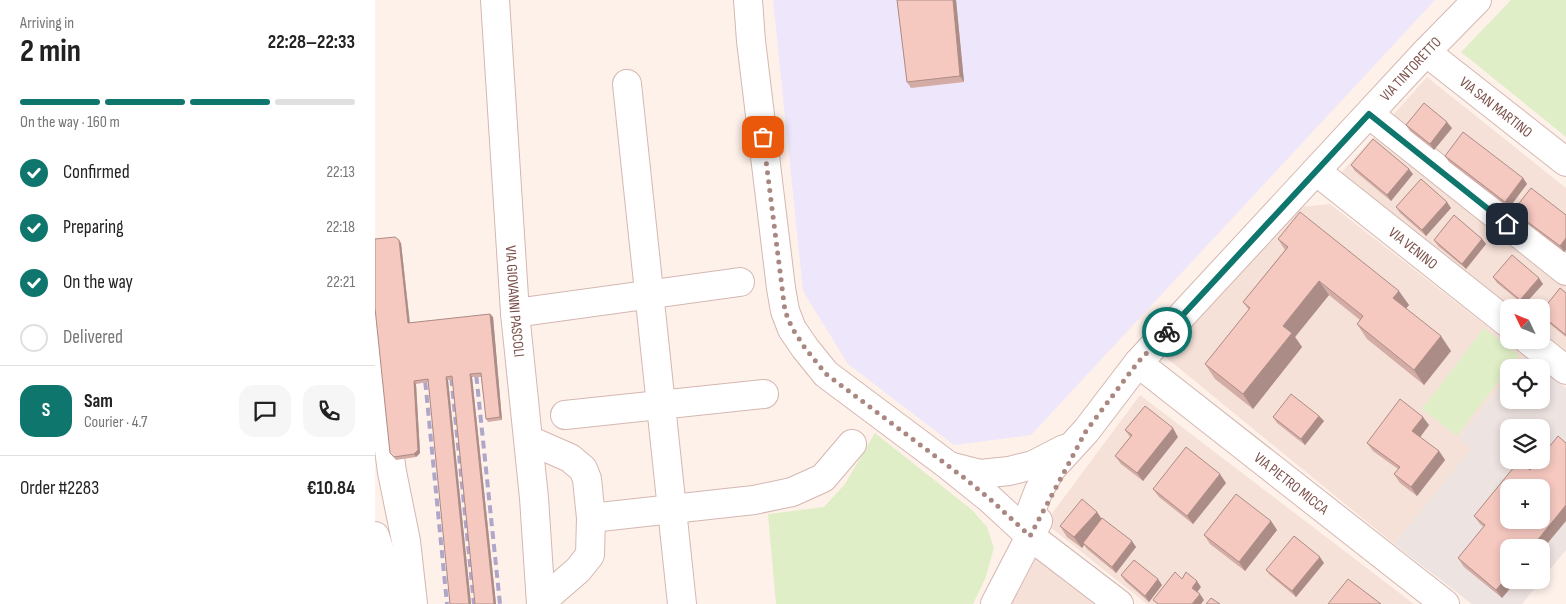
<!DOCTYPE html>
<meta charset="utf-8">
<style>
:root{--surface:#fff;--page:#f6f6f6;--text:#222;--muted:#767676;--line:#e0e0e0;--accent:#0f766e}
body{margin:0;font-family:"Sofia Sans Condensed",sans-serif;background:var(--page);color:var(--text);height:100vh;display:flex;flex-direction:column;font-size:19px;white-space:nowrap}
*{box-sizing:border-box;margin:0}
p{font-size:16px;color:var(--muted)}
.icon{flex:none;width:28px;height:28px;fill:none;stroke:currentColor;stroke-width:2;stroke-linecap:round;stroke-linejoin:round}
.map{position:relative;flex:1;overflow:hidden}
.details{display:flex;flex-direction:column;background:var(--surface);width:375px}
.details>*{flex:none}
.needle{width:32px;rotate:313deg}
.buttons{position:absolute;left:1125px;top:299px;display:grid;gap:10px}
.buttons a{display:grid;place-items:center;width:50px;height:50px;border-radius:10px;background:var(--surface);box-shadow:0 2px 8px #0003;font-size:25px}
.pin{position:absolute;display:grid;place-items:center;width:42px;height:42px;color:#fff;margin:-21px;border-radius:10px;box-shadow:0 2px 8px #0006}
.courier{position:absolute;display:grid;place-items:center;width:50px;height:50px;margin:-25px;border:4px solid #0f766e;border-radius:50%;background:#fff;color:#222;box-shadow:0 1px 6px #0007}
.headline em{font-style:normal;font-weight:700}
.headline div{display:flex;flex-direction:column-reverse}
.headline{display:flex;align-items:center;justify-content:space-between;height:85px;padding:0 20px}
h1{font-size:32px;font-weight:700;line-height:38px}
.bar{display:grid;grid-template-columns:repeat(4,1fr);gap:8px 5px;align-content:center;height:60px;padding:0 20px}
.bar i{height:6px;border-radius:4px;background:var(--line)}
.bar .on{background:var(--accent)}
.bar p{grid-column:span 4}
.line{display:flex;align-items:center;gap:12px;padding:0 20px;border-top:1px solid var(--line)}
.line div{flex:1}
.round{display:grid;place-items:center;flex:none;width:52px;height:52px;border-radius:15px;background:var(--page)}
ol{padding:0 20px;list-style:none}
li{display:flex;align-items:center;gap:15px;height:55px}
li p{margin-inline-start:auto}
li .icon{padding:5px;border-radius:50%;background:var(--accent);color:#fff;stroke-width:4}
li:last-child{color:var(--muted)}
li i{width:28px;height:28px;border:2px solid var(--line);border-radius:50%}
main{display:flex;flex:1;min-height:0}
.map>svg:first-child{display:block}
.residential{fill:#f6e1d8}
.industrial{fill:#ede3e0;fill-rule:evenodd}
.education{fill:#eee6fb}
.green{fill:#e0eec7}
.lines{fill:none;stroke-linecap:round;stroke-linejoin:round}
.minor-casing{stroke:#d4b7b1;stroke-width:30}
.minor{stroke:#fff;stroke-width:28}
.rail{stroke:#b0a6ca;stroke-width:4;stroke-dasharray:8 5;stroke-linecap:butt}
.wall{fill:#d3aca5}
.shaded-wall{fill:#ac8c86}
.building{fill:#f5c8c0;stroke:#ac8c86;fill-rule:evenodd}
.done{stroke:#aa8882;stroke-width:5;stroke-dasharray:0 9}
.route{stroke:#0f766e;stroke-width:6}
.labels{text-anchor:middle;dominant-baseline:central;stroke-width:5;stroke-linejoin:round;paint-order:stroke}
.street-label{font-size:15px;fill:#7c504a;stroke:#fff7f2}
</style>
<main>
<section class="details">
<div class="headline"><div><h1>2 min</h1><p>Arriving in</p></div><em>22:28–22:33</em></div>
<div class="bar"><i class="on"></i><i class="on"></i><i class="on"></i><i></i><p>On the way · 160 m</p></div>
<ol>
<li><svg class="icon" aria-label="check" viewBox="0 0 24 24"><path d="M5 12l5 5 9-10"/></svg>Confirmed<p>22:13</p></li>
<li><svg class="icon" aria-label="check" viewBox="0 0 24 24"><path d="M5 12l5 5 9-10"/></svg>Preparing<p>22:18</p></li>
<li><svg class="icon" aria-label="check" viewBox="0 0 24 24"><path d="M5 12l5 5 9-10"/></svg>On the way<p>22:21</p></li>
<li><i></i>Delivered</li>
</ol>
<div class="line" style="height:90px"><b class="round" style="background:var(--accent);color:#fff">S</b><div><b>Sam</b><p>Courier · 4.7</p></div><a class="round"><svg class="icon" aria-label="chat" viewBox="0 0 24 24"><path d="M4 5h16v11H9l-5 4z"/></svg></a><a class="round"><svg class="icon" aria-label="phone" viewBox="0 0 24 24"><path d="M5 4h4l2 5-3 2q2 4 5 5l2-3 5 2v4C11 20 4 13 5 4z"/></svg></a></div>
<div class="line" style="height:65px"><div>Order #2283</div><b>€10.84</b></div>
</section>
<div class="map">
<svg width="1191" height="604" viewBox="0 0 1191 604">
<rect width="100%" height="100%" fill="#fef1ea"/>
<g class="residential">
<polygon points="1052,77 1191,188 1191,351 1166,332 1166,308 1136,307 966,173"/>
<polygon points="955,204 1149,355 1139,367 1134,368 1134,374 1084,438 1097,449 1019,544 788,355 925,207"/>
<polygon points="765,395 1039,604 772,604 670,523"/>
<polygon points="657,544 734,604 626,604"/>
</g>
<g class="industrial">
<polygon points="1149,355 1165,367 1139,367"/>
<path d="M1166,368L1191,388V550L1166,580V548H1134V580H1166L1147,604H1097L1019,544L1096,449L1084,438L1134,374V400H1166ZM1134,428H1166V460H1134ZM1134,488H1166V520H1134Z"/>
</g>
<polygon class="education" points="398,0 1060,0 656,435 579,445 473,364 428,291"/>
<g class="green">
<polygon points="1136,0 1191,0 1191,137 1086,52"/>
<polygon points="1109,328 1144,355 1082,436 1047,409"/>
<polygon points="500,433 597,510 612,527 619,548 610,579 598,604 401,604 393,514 449,507 470,484"/>
</g>
<g class="lines">
<defs>
<g id="minor">
<path id="s1" d="M120,0L140,313L159,498L166,604"/>
<polyline points="373,0 376,41 406,288 410,311 417,329 430,348 451,374 574,466 615,499 655,536 744,604"/>
<path id="s2" d="M1051,52L1191,162"/>
<polyline points="252,84 307,604"/>
<polyline points="994,114 1191,271"/>
<path id="s3" d="M941,171L1134,324"/>
<polyline points="140,313 365,282"/>
<polyline points="0,316 3,332 5,381 11,427 17,472 31,541 38,604"/>
<polyline points="1153,340 1191,370"/>
<path id="s4" d="M763,363L1070,604"/>
<polyline points="190,415 389,394"/>
<polyline points="154,440 195,458 208,469 212,479 216,518 215,555 203,570 166,602"/>
<polyline points="578,467 605,474 634,471 658,465 689,449"/>
<polyline points="216,518 379,500 417,492 448,478 477,444"/>
<polyline points="0,536 7,558 14,604"/>
<path id="s5" d="M655,536L656,511L664,490L677,468L711,431L763,363L1051,52L1102,0"/>
<polyline points="620,604 663,521"/>
</g>
</defs>
<use href="#minor" class="minor-casing"/>
<use href="#minor" class="minor"/>
<g class="rail">
<polyline points="100,363 125,604"/>
<polyline points="75,365 99,604"/>
<polyline points="49,369 72,604"/>
</g>
</g>
<g class="wall">
<polygon points="522,0 581,0 589,82 536,88 532,82"/>
<polygon points="1031,125 1077,128 1059,150 1035,131"/>
<polygon points="1070,156 1148,178 1152,184 1134,208 1074,162"/>
<polygon points="976,165 1038,174 1016,201 980,171"/>
<polygon points="1156,188 1189,252 1142,216 1138,211"/>
<polygon points="1021,207 1076,208 1051,236 1025,213"/>
<polygon points="903,239 1034,305 1031,308 1076,351 1049,385 992,339 982,324 985,320 954,295 920,337 927,347 878,409 840,379 830,364 874,310 868,302 910,250"/>
<polygon points="1107,239 1111,244 1091,269 1063,246 1059,240"/>
<polygon points="26,243 35,323 115,314 118,317 127,420 113,422 111,419 106,377 97,377 121,604 100,604 77,380 73,380 96,604 75,604 53,382 41,384 45,453 41,457 21,460 15,453"/>
<polygon points="1118,277 1168,284 1149,305 1122,283"/>
<polygon points="1191,293 1191,337 1169,319 1166,316 1166,312"/>
<polygon points="944,416 949,421 930,445 902,423 898,417"/>
<polygon points="1054,425 1045,437 1064,451 1070,460 1042,496 1025,483 1019,474 1023,469 998,451 992,443"/>
<polygon points="750,430 803,437 768,481 746,464 740,456 755,437"/>
<polygon points="1144,461 1134,580 1142,580 1127,598 1089,567 1083,558 1109,527 1105,524 1099,516"/>
<polygon points="851,483 818,524 784,497 778,489"/>
<polygon points="722,512 727,519 761,547 741,573 712,549 709,545 707,548 692,537 685,526"/>
<polygon points="896,521 902,530 870,571 835,544 829,535"/>
<polygon points="949,563 921,597 895,575 891,570"/>
<polygon points="746,575 787,585 774,602 750,581"/>
</g>
<g class="shaded-wall">
<polygon points="578,0 581,0 589,82 585,76"/>
<polygon points="1072,122 1077,128 1059,150 1055,144"/>
<polygon points="1034,169 1038,174 1016,201 1012,195"/>
<polygon points="1148,178 1152,184 1134,208 1130,202"/>
<polygon points="1072,202 1076,208 1051,236 1047,230"/>
<polygon points="1191,238 1191,250 1189,252 1185,246"/>
<polygon points="1107,239 1111,244 1091,269 1087,264"/>
<polygon points="24,240 26,243 35,326 33,323"/>
<polygon points="1164,278 1168,284 1149,305 1145,300"/>
<polygon points="944,281 954,295 920,337 927,347 878,409 868,394 908,326"/>
<polygon points="1024,291 1034,305 1028,312 1018,298"/>
<polygon points="115,314 118,317 127,420 125,417"/>
<polygon points="1066,336 1076,351 1049,385 1039,370"/>
<polygon points="95,374 97,377 121,604 119,604"/>
<polygon points="71,377 73,380 96,604 94,604"/>
<polygon points="39,381 41,384 45,453 41,457 39,454"/>
<polygon points="944,416 949,421 930,445 926,439"/>
<polygon points="1048,417 1054,425 1043,440 1037,431"/>
<polygon points="798,428 803,437 768,481 762,473"/>
<polygon points="1064,451 1070,460 1042,496 1036,487"/>
<polygon points="845,474 851,483 818,524 812,516"/>
<polygon points="1191,505 1191,521 1166,551 1166,548 1156,548"/>
<polygon points="722,512 729,523 708,543 709,545 707,548 699,537"/>
<polygon points="896,521 902,530 870,571 864,562"/>
<polygon points="757,541 761,547 741,573 737,567"/>
<polygon points="945,557 949,563 921,597 917,591"/>
<polygon points="1134,575 1134,580 1142,580 1127,598 1121,590"/>
<polygon points="783,579 787,585 774,602 770,596"/>
<polygon points="822,581 826,587 821,594 817,588"/>
<polygon points="825,594 829,600 826,604 817,604"/>
</g>
<g class="building">
<polygon points="522,0 578,0 585,76 532,82"/>
<polygon points="1049,103 1072,122 1055,144 1031,125"/>
<polygon points="1088,132 1148,178 1130,202 1070,156"/>
<polygon points="998,139 1034,169 1012,195 976,165"/>
<polygon points="1046,179 1072,202 1047,230 1021,207"/>
<polygon points="1156,188 1191,215 1191,238 1185,246 1138,211"/>
<polygon points="925,212 1024,291 1018,298 1066,336 1039,370 982,324 988,316 944,281 908,326 917,333 868,394 830,364 875,308 868,302 913,247 903,239"/>
<polygon points="1079,215 1107,239 1087,264 1059,240"/>
<polygon points="20,237 24,240 33,323 115,314 125,417 111,419 106,373 95,374 119,604 100,604 77,376 71,377 94,604 75,604 53,379 39,381 43,450 39,454 19,457 15,453 0,308 0,239"/>
<polygon points="1137,255 1164,278 1145,300 1118,277"/>
<polygon points="1185,288 1191,293 1191,335 1166,315 1166,312"/>
<polygon points="916,394 944,416 926,439 898,417"/>
<polygon points="1025,399 1048,417 1037,431 1064,451 1036,487 1019,474 1025,467 992,443"/>
<polygon points="770,406 798,428 762,473 740,456 757,435 750,430"/>
<path d="M1183,436L1191,443V505L1156,548H1134V575L1121,590L1083,558L1110,525L1099,516L1144,461L1155,470L1164,460H1166V457ZM1134,488H1166V520H1134Z"/>
<polygon points="811,447 845,474 812,516 778,489"/>
<polygon points="861,494 896,521 864,562 829,535"/>
<polygon points="707,499 722,512 699,537 685,526"/>
<polygon points="727,518 757,541 737,567 708,543"/>
<polygon points="919,536 945,557 917,591 891,570"/>
<polygon points="759,560 783,579 770,596 746,575"/>
<polygon points="800,572 807,579 811,572 822,581 817,588 825,594 817,604 783,604 778,600"/>
<polygon points="973,579 1006,604 953,604"/>
<polygon points="836,598 845,604 831,604"/>
</g>
<g class="lines">
<polyline class="done" points="388,137 410,311 417,328 430,348 451,374 588,477 615,499 655,536 711,431 763,362 792,332"/>
<polyline class="route" points="792,332 994,114 1132,224"/>
</g>
<g class="labels">
<g class="street-label">
<text stroke="none"><textPath href="#s5" startOffset="610">VIA TINTORETTO</textPath></text>
<text stroke="none"><textPath href="#s2" startOffset="89">VIA SAN MARTINO</textPath></text>
<text stroke="none"><textPath href="#s3" startOffset="124">VIA VENINO</textPath></text>
<text stroke="none"><textPath href="#s1" startOffset="302">VIA GIOVANNI PASCOLI</textPath></text>
<text stroke="none"><textPath href="#s4" startOffset="195">VIA PIETRO MICCA</textPath></text>
</g>
</g>
</svg>
<div class="buttons">
<a><svg class="needle" viewBox="-14 -14 28 28"><path d="M0-13l5 13h-10z" fill="#e53935"/><path d="M0 13l5-13h-10z" fill="#767676"/></svg></a>
<a><svg class="icon" aria-label="locate" viewBox="0 0 24 24"><circle cx="12" cy="12" r="6"/><path d="M12 2v4M12 18v4M2 12h4M18 12h4"/></svg></a>
<a><svg class="icon" aria-label="layers" viewBox="0 0 24 24"><path d="M12 4l9 5-9 5-9-5zM3 14l9 5 9-5"/></svg></a>
<a>+</a>
<a>−</a>
</div>
<div class="pin" style="left:388px;top:137px;background:#ea580c"><svg class="icon" aria-label="bag" viewBox="0 0 24 24"><path d="M5 8h14l-1 12H6zM9 8a3 3 0 0 1 6 0"/></svg></div>
<div class="pin" style="left:1132px;top:224px;background:#1f2937"><svg class="icon" aria-label="home" viewBox="0 0 24 24"><path d="M3 11l9-7 9 7M6 9v11h12V9"/></svg></div>
<div class="courier" style="left:792px;top:332px"><svg class="icon" aria-label="bike" viewBox="0 0 24 24"><circle cx="6" cy="16" r="4"/><circle cx="18" cy="16" r="4"/><path d="M6 16l4-8h5l3 8M10 8l3 8H6M13 5h3"/></svg></div>
</div>
</main>
